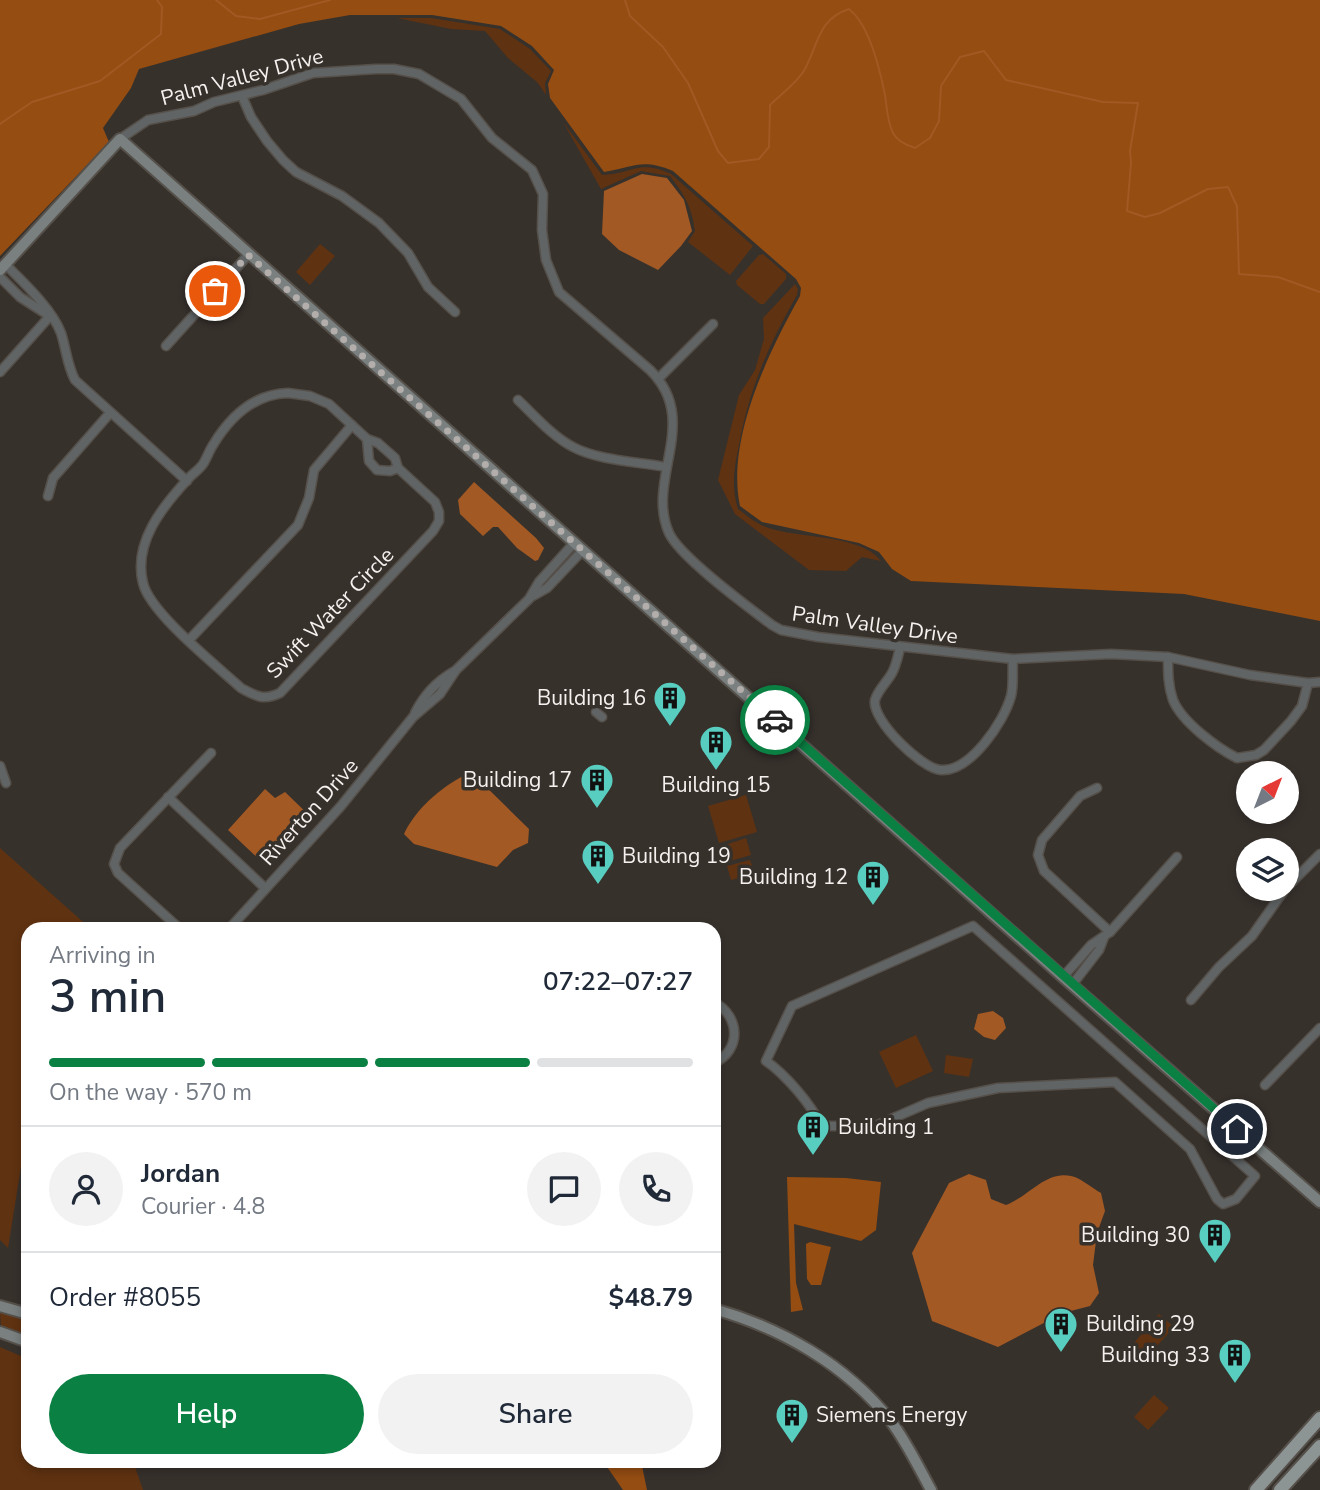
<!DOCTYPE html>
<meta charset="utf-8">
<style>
:root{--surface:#fff;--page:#f2f2f3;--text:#1f2937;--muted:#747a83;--line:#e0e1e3;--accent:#0b8043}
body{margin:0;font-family:"Nunito Sans",sans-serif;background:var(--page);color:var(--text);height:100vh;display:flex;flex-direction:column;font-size:26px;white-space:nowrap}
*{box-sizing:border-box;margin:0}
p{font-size:23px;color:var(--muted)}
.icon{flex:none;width:38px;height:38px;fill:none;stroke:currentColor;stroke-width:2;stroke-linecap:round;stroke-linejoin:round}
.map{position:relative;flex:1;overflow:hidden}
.panel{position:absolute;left:21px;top:922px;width:700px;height:546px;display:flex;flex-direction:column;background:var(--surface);border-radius:21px;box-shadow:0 4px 10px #0003}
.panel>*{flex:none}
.needle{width:46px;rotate:42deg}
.buttons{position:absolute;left:1236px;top:761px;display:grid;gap:14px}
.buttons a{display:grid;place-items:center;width:63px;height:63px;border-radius:50%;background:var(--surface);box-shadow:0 4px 10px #0003;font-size:35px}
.pin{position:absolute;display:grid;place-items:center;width:60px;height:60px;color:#fff;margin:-30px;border:4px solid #fff;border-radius:50%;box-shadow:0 2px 7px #0007}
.courier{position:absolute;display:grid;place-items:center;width:70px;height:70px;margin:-35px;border:5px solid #0b8043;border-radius:50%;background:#fff;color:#222;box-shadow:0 2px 9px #0007}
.headline em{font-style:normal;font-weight:600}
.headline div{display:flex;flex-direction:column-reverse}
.headline{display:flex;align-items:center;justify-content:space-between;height:119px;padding:0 28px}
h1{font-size:46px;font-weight:600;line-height:52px}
.bar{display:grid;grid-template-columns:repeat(4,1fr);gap:10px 7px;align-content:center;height:84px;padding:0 28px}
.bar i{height:9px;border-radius:5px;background:var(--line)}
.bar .on{background:var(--accent)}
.bar p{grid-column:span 4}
.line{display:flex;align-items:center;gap:18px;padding:0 28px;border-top:2px solid var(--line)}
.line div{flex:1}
.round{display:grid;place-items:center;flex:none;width:74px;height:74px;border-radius:37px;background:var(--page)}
.button{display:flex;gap:14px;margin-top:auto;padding:14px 28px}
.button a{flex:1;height:80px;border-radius:42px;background:var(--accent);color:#fff;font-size:28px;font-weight:600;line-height:80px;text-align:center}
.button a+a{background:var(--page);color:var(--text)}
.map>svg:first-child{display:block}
.green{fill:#5f3211}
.forest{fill:#954d12}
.water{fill:#a35923}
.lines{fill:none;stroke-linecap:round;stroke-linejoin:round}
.stream{stroke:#a35923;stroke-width:2}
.street-casing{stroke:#56504b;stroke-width:11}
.secondary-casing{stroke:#56504b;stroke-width:14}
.primary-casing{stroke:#56504b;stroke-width:16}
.street{stroke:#606464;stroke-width:8}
.secondary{stroke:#79807f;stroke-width:10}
.primary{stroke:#8d9594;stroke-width:12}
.done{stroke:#b3aeab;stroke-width:7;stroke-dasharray:0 12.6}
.route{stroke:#0b8043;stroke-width:9}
.labels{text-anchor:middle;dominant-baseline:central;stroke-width:7;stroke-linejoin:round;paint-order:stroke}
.street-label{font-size:21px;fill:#f6f1ef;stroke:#37312c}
.poi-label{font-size:21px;fill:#f6f1ef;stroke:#37312c;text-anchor:end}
</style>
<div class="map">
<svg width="1320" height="1490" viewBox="0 0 1320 1490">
<rect width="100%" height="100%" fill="#37312c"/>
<g class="green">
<polygon points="397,18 431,18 500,29 530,49 551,71 545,83 546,95 538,83 508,58 485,31 451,29"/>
<path d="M563,122L602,175C634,174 637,159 671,174L753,246L730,275L688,242L695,231C692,208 685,195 670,176L641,171L601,189Z"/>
<polygon points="320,244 335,256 310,285 296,272"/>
<polygon points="763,254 786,274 786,279 764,304 760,304 737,285 736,281 759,255"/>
<path d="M795,284L798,289L797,295C769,344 749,389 739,445C734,467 731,487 738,509C745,514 753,521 761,525C793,540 859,532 881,561L862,557L846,571L809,570L735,514L718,480L739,395L755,370L764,339L763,318Z"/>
<polygon points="746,795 757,832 719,843 708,806"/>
<polygon points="746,838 751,855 723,863 719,847"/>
<polygon points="0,848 91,929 28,929 28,1137 25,1142 8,1248 0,1240"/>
<polygon points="750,860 755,874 731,880 727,866"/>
<polygon points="916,1035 933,1071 896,1088 879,1052"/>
<polygon points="946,1055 973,1059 969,1077 944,1073"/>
<polygon points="6,1311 28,1319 28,1335 1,1326 0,1313"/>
<polygon points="1159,1314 1174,1327 1147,1357 1133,1344"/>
<polygon points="0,1347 28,1359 28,1461 133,1461 143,1490 0,1490"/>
<polygon points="1154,1395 1169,1408 1148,1430 1134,1417"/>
</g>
<g class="forest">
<path d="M0,0H1320V621L1184,594L911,581L892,569L879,552L859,543L762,522L740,506C726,440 768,353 800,296L801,288L796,279L673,171C642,158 634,167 604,172L550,98L548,84L554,70L532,46L501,26L432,15H350L299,24L139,69L131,88L103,128L109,142L0,256Z"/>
<polygon points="787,1177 846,1178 881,1182 876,1230 861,1241 794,1224 796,1283 803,1310 791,1312"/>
<polygon points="810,1242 831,1247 821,1285 811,1285 807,1279 806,1244"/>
<polygon points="603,1461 641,1461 647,1490 623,1490"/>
</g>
<g class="water">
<polygon points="642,174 667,178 684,200 692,231 681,246 658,270 619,250 602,234 604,191"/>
<polygon points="474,482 536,538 544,548 538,560 535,561 517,548 498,527 493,527 483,536 460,514 458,500"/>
<path d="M463,776L478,779L529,829L528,843L513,850L497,867L414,844L404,834C416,809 439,789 463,776Z"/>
<polygon points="265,789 275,798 285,792 312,818 265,865 228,830"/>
<polygon points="993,1011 1003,1018 1006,1028 995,1040 984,1037 974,1029 978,1014"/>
<path d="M969,1174L986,1180L991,1199L1006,1205C1028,1197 1046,1170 1071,1176C1081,1178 1092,1188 1101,1193L1105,1211L1097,1233L1093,1265L1099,1293L1090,1306L1063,1313L998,1347L932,1321L912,1253L949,1183Z"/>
</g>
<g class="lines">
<g class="stream">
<polyline points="216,0 236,16 260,19 330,0"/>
<path d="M625,0L630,16L663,47L688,83L718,151L728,163L759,159L769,147L770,105C781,94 798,82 805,69C818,45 818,19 849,9C869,24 880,70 885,95C887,107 887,121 893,133C897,141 906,145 915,148L930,138L939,121L941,86L960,57L984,51L1006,80L1103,102L1138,103L1130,151L1131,163L1127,211L1145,217L1160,213L1208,189L1228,187L1237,206L1239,274L1278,277L1320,292"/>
<polyline points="0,124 32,102 100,81 161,34 162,7 157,0"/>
</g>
<defs>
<g id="street">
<polyline points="242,96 251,117 267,141 283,160 296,172 342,196 379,223 408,253 428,287 455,312"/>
<path d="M120,139L148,120L194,111L214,102L263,90L313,73L376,69H394L419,74L461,99L492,138L532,170L543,194L542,230L546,260L559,292L650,370C702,421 645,479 669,533C680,557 748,607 772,625L781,630L818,637L1013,659L1111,654L1168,657L1250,675L1308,683L1320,682"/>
<path d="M5,264C23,282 52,309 61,333C66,348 67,365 75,380L187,481"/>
<polyline points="0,277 20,297 48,315"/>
<polyline points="166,346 248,255"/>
<polyline points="0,372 50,316"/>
<polyline points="658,379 713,324"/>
<path d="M288,393L310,396L329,404L367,439L378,443L395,458L398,468L435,502L439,512V521L433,531L280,693C263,701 256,696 241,688C216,665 150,613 143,583C133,543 162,507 188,479C192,474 199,470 203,464C207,458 209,451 213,445C230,417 254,394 288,393Z"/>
<path d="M518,400C535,416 552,436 573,447C597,460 638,462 666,467"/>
<polyline points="367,439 369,461 377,470 390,471 398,468"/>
<polyline points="48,496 53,478 110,413"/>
<polyline points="531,597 547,588 583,550"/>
<polyline points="189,640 298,525 309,498 314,470 352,425"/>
<path d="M900,648C898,656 896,666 892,673C887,682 878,690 875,700C871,720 922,769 941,770C970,772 1004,722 1011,696C1014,685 1012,671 1013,659"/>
<path d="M1168,657C1168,672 1168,686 1173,700C1182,722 1217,748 1237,758L1256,755L1264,750L1291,721L1302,706L1308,683"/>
<polyline points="596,712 602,717"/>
<path d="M415,713C424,695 436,682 453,672"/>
<polyline points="0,766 6,783"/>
<polyline points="1097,788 1080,796 1042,840 1038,855 1044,871 1110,932"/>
<polyline points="168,797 265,888"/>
<polyline points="1286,888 1320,854"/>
<path d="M973,926L1255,1176L1236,1199L1223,1204L1217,1199L1190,1149L1115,1082L998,1088L928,1103L875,1126H821C812,1105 785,1074 766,1061L792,1006Z"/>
<polyline points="180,929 118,873 114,864 120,848 211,753"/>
<polyline points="229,929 341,806 413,717 440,694 456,670 529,599 539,582 575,542"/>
<polyline points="1063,977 1091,945 1110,932 1177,857"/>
<polyline points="1072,985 1099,950 1104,937"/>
<polyline points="1191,1000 1219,967 1252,936 1285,889"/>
<path d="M714,1002C740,1016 742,1050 714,1063"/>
<polyline points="1265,1085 1320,1028"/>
</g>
<g id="secondary">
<polyline points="0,270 120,139 1063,977 1320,1202"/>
<polyline points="0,1306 28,1314"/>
<path d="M714,1309C781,1328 845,1364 890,1420C906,1441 918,1466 931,1490"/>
<polyline points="0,1332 28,1342"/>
</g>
<g id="primary">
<polyline points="1256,1490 1320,1418"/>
<polyline points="1280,1490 1320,1446"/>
</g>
</defs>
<use href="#street" class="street-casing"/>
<use href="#secondary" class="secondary-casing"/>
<use href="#primary" class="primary-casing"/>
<use href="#street" class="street"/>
<use href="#secondary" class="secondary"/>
<use href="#primary" class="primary"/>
</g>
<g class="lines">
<polyline class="done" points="215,291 248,255 775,720"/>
<polyline class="route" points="775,720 1237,1129"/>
</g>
<defs>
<symbol id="building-pin" viewBox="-11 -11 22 30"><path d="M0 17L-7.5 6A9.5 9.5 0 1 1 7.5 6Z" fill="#58cec0" stroke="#37312c"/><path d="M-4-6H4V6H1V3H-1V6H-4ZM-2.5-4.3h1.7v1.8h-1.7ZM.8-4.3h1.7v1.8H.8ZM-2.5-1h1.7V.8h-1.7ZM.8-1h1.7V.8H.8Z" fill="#111"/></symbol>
</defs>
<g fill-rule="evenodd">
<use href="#building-pin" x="651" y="679" width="38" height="52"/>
<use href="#building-pin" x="697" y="723" width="38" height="52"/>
<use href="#building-pin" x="578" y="761" width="38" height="52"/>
<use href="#building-pin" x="579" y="837" width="38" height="52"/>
<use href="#building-pin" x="854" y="858" width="38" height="52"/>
<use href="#building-pin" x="794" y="1108" width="38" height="52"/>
<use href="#building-pin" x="1196" y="1216" width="38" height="52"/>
<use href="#building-pin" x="1042" y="1305" width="38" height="52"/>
<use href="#building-pin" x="1216" y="1336" width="38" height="52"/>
<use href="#building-pin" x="773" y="1396" width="38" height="52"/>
</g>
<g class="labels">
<g class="street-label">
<text transform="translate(242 77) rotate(-15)">Palm Valley Drive</text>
<text transform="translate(330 613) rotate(-46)">Swift Water Circle</text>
<text transform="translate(875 625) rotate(8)">Palm Valley Drive</text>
<text transform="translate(309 812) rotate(-48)">Riverton Drive</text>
</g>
<g class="poi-label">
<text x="646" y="698">Building 16</text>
<text x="572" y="780">Building 17</text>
<text x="716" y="785" text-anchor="middle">Building 15</text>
<text x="622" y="856" text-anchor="start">Building 19</text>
<text x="848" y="877">Building 12</text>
<text x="838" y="1127" text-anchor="start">Building 1</text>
<text x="1190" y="1235">Building 30</text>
<text x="1086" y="1324" text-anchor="start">Building 29</text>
<text x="1210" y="1355">Building 33</text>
<text x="816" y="1415" text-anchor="start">Siemens Energy</text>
</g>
</g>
</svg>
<div class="buttons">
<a><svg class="needle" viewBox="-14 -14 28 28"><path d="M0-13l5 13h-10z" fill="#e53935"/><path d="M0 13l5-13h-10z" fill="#747a83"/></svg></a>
<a><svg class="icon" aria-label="layers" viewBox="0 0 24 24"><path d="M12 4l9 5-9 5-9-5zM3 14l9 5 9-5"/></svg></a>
</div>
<div class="pin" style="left:215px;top:291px;background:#ea580c"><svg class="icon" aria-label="bag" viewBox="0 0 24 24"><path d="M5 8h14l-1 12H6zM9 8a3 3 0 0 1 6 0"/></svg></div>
<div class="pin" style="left:1237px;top:1129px;background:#1f2937"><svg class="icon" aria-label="home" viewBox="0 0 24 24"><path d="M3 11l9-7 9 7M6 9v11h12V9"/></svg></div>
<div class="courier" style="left:775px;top:720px"><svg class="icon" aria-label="car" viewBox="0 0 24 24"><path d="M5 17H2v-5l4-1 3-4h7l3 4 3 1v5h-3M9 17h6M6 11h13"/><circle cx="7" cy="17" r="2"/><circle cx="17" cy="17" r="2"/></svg></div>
<section class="panel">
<div class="headline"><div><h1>3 min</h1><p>Arriving in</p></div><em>07:22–07:27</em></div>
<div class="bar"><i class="on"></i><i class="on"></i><i class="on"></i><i></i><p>On the way · 570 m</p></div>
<div class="line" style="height:126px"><a class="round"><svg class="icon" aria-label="person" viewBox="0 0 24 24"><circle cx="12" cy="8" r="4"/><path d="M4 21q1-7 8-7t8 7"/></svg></a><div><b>Jordan</b><p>Courier · 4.8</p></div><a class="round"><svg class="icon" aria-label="chat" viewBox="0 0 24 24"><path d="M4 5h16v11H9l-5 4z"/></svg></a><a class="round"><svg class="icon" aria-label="phone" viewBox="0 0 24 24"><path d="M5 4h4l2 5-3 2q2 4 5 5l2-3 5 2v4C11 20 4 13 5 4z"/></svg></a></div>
<div class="line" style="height:91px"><div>Order #8055</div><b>$48.79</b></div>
<div class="button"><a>Help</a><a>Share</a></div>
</section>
</div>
